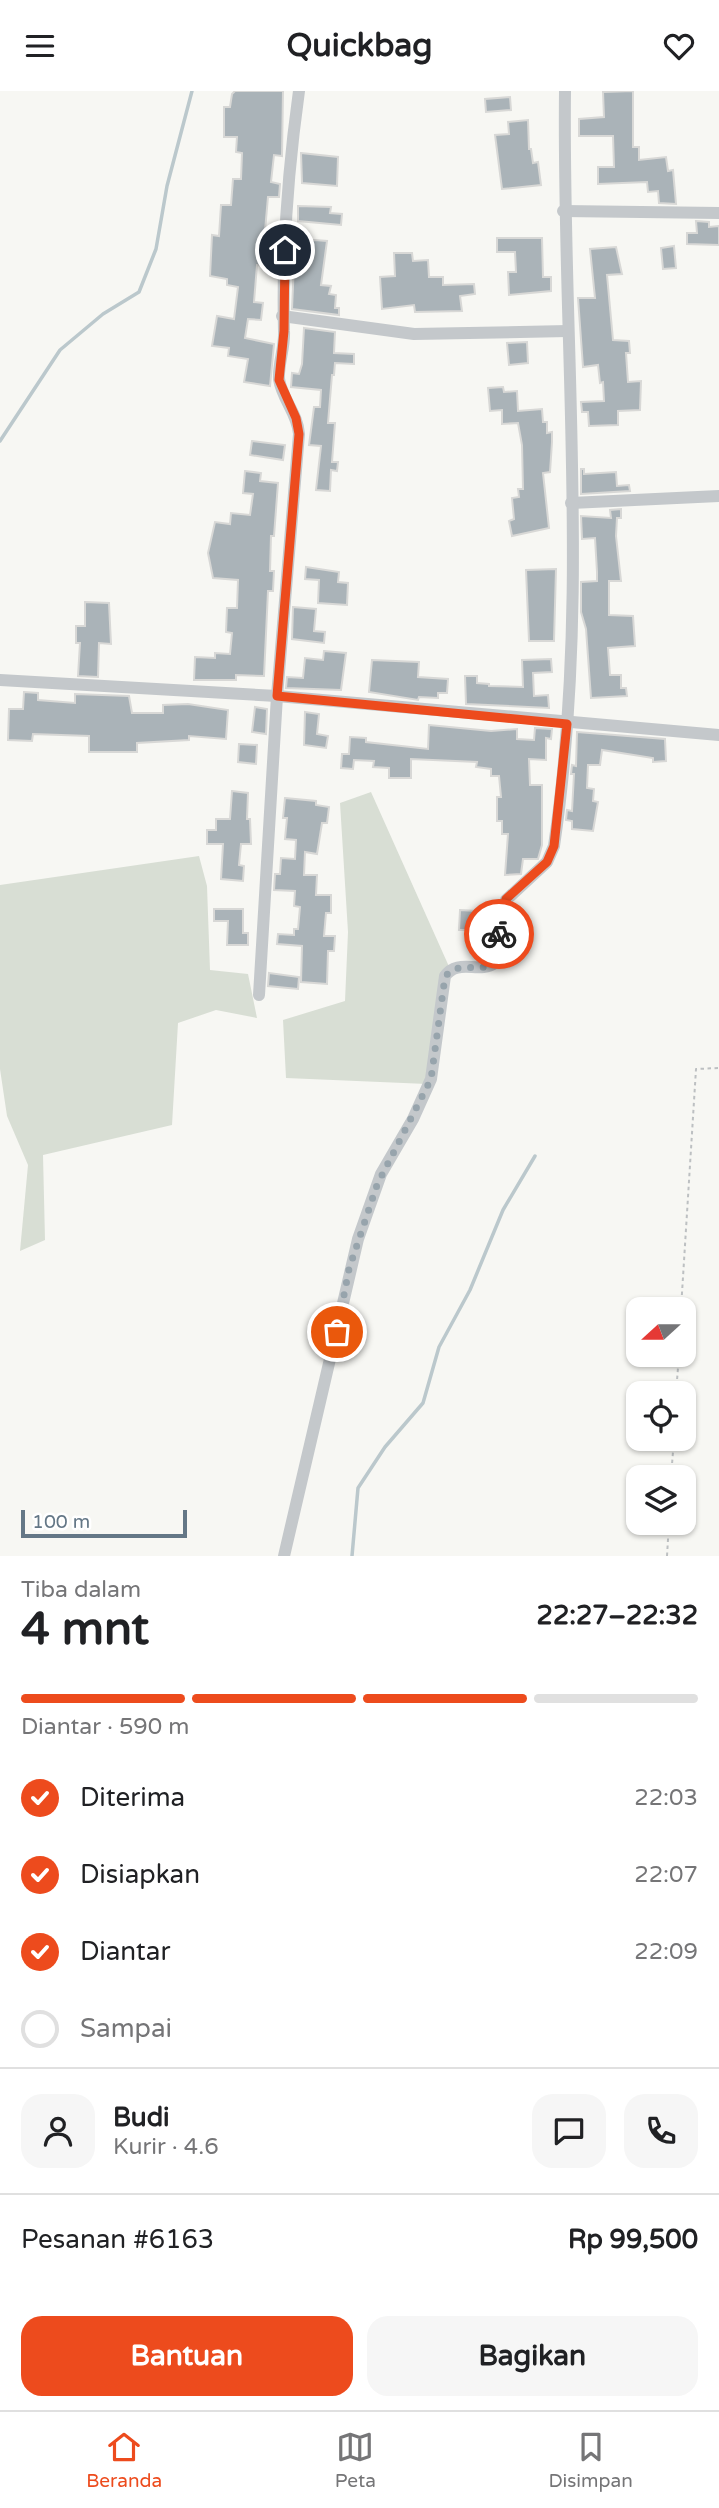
<!DOCTYPE html>
<html lang="id">
<meta charset="utf-8">
<style>
:root{--surface:#fff;--page:#f6f6f6;--text:#202124;--muted:#757577;--line:#e0e0e0;--accent:#ed4b1d}
body{margin:0;font-family:"Varela Round",sans-serif;background:var(--page);color:var(--text);height:100vh;display:flex;flex-direction:column;font-size:26px;white-space:nowrap}
*{box-sizing:border-box;margin:0}
p{font-size:23px;color:var(--muted)}
.icon{flex:none;width:38px;height:38px;fill:none;stroke:currentColor;stroke-width:2;stroke-linecap:round;stroke-linejoin:round}
.map{position:relative;height:1465px;overflow:hidden}
.details{display:flex;flex-direction:column;background:var(--surface);flex:1}
.details>*{flex:none}
.needle{width:46px;rotate:249deg}
.fabs{position:absolute;left:626px;top:1206px;display:grid;gap:14px}
.fabs a{display:grid;place-items:center;width:70px;height:70px;border-radius:14px;background:var(--surface);box-shadow:0 2px 5px #0004;font-size:35px}
.scale{position:absolute;left:21px;bottom:18px;width:166px;box-sizing:border-box;padding-left:7px;border:4px solid #647786;border-top:0;font-size:19px;line-height:24px;white-space:nowrap;color:#647786;-webkit-text-stroke:5px #fff;paint-order:stroke}
.pin{position:absolute;display:grid;place-items:center;width:60px;height:60px;color:#fff;margin:-30px;border:4px solid #fff;border-radius:50%;box-shadow:0 2px 7px #0007}
.courier{position:absolute;display:grid;place-items:center;width:70px;height:70px;margin:-35px;border:5px solid #ed4b1d;border-radius:50%;background:#fff;color:#222;box-shadow:0 2px 9px #0007}
.overview em{font-style:normal;font-weight:700}
.overview div{display:flex;flex-direction:column-reverse}
.overview{display:flex;align-items:center;justify-content:space-between;height:119px;padding:0 21px}
h1{font-size:46px;font-weight:700;line-height:52px}
.bar{display:grid;grid-template-columns:repeat(4,1fr);gap:10px 7px;align-content:center;height:84px;padding:0 21px}
.bar i{height:9px;border-radius:5px;background:var(--line)}
.bar .current{background:var(--accent)}
.bar p{grid-column:span 4}
.line{display:flex;align-items:center;gap:18px;padding:0 21px;border-top:2px solid var(--line)}
.line div{flex:1}
.round{display:grid;place-items:center;flex:none;width:74px;height:74px;border-radius:21px;background:var(--page)}
ol{padding:0 21px;list-style:none}
li{display:flex;align-items:center;gap:21px;height:77px}
li p{margin-inline-start:auto}
li .icon{padding:7px;border-radius:50%;background:var(--accent);color:#fff;stroke-width:4}
li:last-child{color:var(--muted)}
li i{width:38px;height:38px;border:4px solid var(--line);border-radius:50%}
.button{display:flex;gap:14px;margin-top:auto;padding:14px 21px}
.button a{flex:1;height:80px;border-radius:21px;background:var(--accent);color:#fff;font-size:28px;font-weight:700;line-height:80px;text-align:center}
.button a+a{background:var(--page);color:var(--text)}
header{display:flex;justify-content:space-between;align-items:center;height:91px;padding:0 21px;background:var(--surface);font-size:32px;font-weight:700}
.menu{display:flex;justify-content:space-around;align-items:center;height:98px;border-top:2px solid var(--line);background:var(--surface);font-size:19px;color:var(--muted)}
.menu a{display:grid;justify-items:center;gap:4px}
.menu .current{color:var(--accent)}
.map>svg:first-child{display:block}
.green{fill:#d8ded4}
.lines{fill:none;stroke-linecap:round;stroke-linejoin:round}
.stream{stroke:#bbc8cc;stroke-width:3.5}
.building{fill:#aab3b8;stroke:#d8d8d6;stroke-width:2}
.path{stroke:#bdc0c2;stroke-width:2;stroke-dasharray:3.5 3.5;stroke-linecap:butt}
.street{stroke:#c4c8cb;stroke-width:12}
.done{stroke:#97a4ac;stroke-width:7;stroke-dasharray:0 12.6}
.route{stroke:#ed4b1d;stroke-width:9}
</style>
<header><svg class="icon" aria-label="menu" viewBox="0 0 24 24"><path d="M4 6h16M4 12h16M4 18h16"/></svg>Quickbag<svg class="icon" aria-label="heart" viewBox="0 0 24 24"><path d="M12 20l-8-8c-3-5 5-10 8-4 3-6 11-1 8 4z"/></svg></header>
<div class="map">
<svg width="719" height="1465" viewBox="0 0 719 1465">
<rect width="100%" height="100%" fill="#f7f7f3"/>
<g class="green">
<polygon points="371,701 451,880 427,993 286,987 283,929 345,910 348,841 340,712"/>
<polygon points="199,765 207,795 210,879 248,883 257,927 216,919 178,932 172,1034 43,1064 45,1149 20,1160 28,1074 7,1025 0,978 0,794"/>
</g>
<g class="lines">
<g class="stream">
<polyline points="0,350 60,259 103,223 139,201 156,158 167,95 192,0"/>
<polyline points="352,1465 358,1397 385,1356 423,1312 439,1256 470,1199 503,1119 535,1065"/>
</g>
</g>
<g class="building">
<polygon points="235,0 283,0 282,65 274,64 271,91 280,93 279,106 268,106 264,151 271,151 270,162 276,162 275,176 257,174 254,211 263,212 261,229 248,228 245,247 274,253 270,295 244,291 248,268 228,265 229,257 212,255 217,225 234,228 238,196 227,194 227,188 210,185 212,144 219,145 221,114 231,114 233,88 241,88 242,62 236,61 237,46 224,46 224,16 230,16 232,3"/>
<polygon points="633,0 633,56 639,56 639,69 666,66 668,80 673,79 676,113 659,112 658,100 648,101 647,91 598,93 598,76 614,76 613,45 579,45 579,28 604,26 603,1"/>
<polygon points="510,6 511,19 486,21 485,8"/>
<polygon points="528,29 529,58 531,58 533,72 538,71 541,94 502,98 495,44 509,43 508,31"/>
<polygon points="301,62 338,66 337,95 302,92"/>
<polygon points="298,115 331,116 330,122 342,123 341,134 298,130"/>
<polygon points="696,130 709,131 709,136 719,135 719,154 687,153 687,142 697,142"/>
<polygon points="497,147 542,147 543,186 551,186 551,200 509,204 508,181 516,181 515,161 497,161"/>
<polygon points="315,149 327,150 321,194 331,195 329,203 336,204 335,217 339,217 339,224 292,218 295,150"/>
<polygon points="674,155 676,177 663,178 661,157"/>
<polygon points="616,156 622,183 607,184 613,249 629,250 630,262 626,262 628,291 641,290 640,319 618,320 618,334 589,335 588,321 582,321 581,311 604,310 603,291 600,292 598,274 583,276 578,207 595,207 590,158"/>
<polygon points="394,162 412,162 413,170 428,169 429,186 443,186 443,194 474,193 475,203 460,205 462,220 415,221 414,214 382,218 380,186 395,185"/>
<polygon points="304,237 335,241 334,262 354,263 354,273 335,272 334,284 332,284 328,332 335,332 332,371 338,371 337,380 331,379 330,400 316,399 321,355 309,354 314,316 320,316 321,299 291,296 292,282 299,283 302,273"/>
<polygon points="527,251 528,272 509,274 507,252"/>
<polygon points="503,296 504,301 517,300 518,320 542,318 543,331 547,331 547,342 552,341 552,351 550,381 543,382 549,437 512,445 509,430 514,428 512,407 519,406 518,398 523,398 522,354 518,332 502,333 502,319 490,320 488,297"/>
<polygon points="252,350 285,354 283,369 250,364"/>
<polygon points="581,378 584,378 584,383 616,381 617,395 629,394 630,400 581,403"/>
<polygon points="245,380 261,382 260,390 278,392 274,445 271,445 270,480 274,480 273,500 268,500 264,585 236,584 236,589 194,589 195,566 215,567 215,562 230,563 232,542 226,541 227,517 237,517 238,489 213,487 208,462 215,431 230,433 231,422 250,424 253,403 243,402"/>
<polygon points="621,418 621,427 617,427 616,445 621,490 609,490 609,524 633,525 635,555 608,557 610,584 621,584 621,597 626,597 627,605 591,607 586,538 581,521 581,491 597,490 597,481 595,447 582,448 581,425 611,427 610,419"/>
<polygon points="306,476 339,481 338,491 348,492 347,514 318,512 319,489 305,488"/>
<polygon points="556,478 554,550 529,550 526,479"/>
<polygon points="85,511 109,512 111,553 99,552 98,586 78,585 80,552 76,552 76,535 85,535"/>
<polygon points="293,516 316,518 314,540 325,541 324,552 292,548"/>
<polygon points="324,560 346,562 341,599 286,597 287,586 303,587 305,567 323,569"/>
<polygon points="551,568 552,581 533,582 534,605 548,604 549,617 466,613 465,585 477,585 477,592 489,593 489,595 523,596 522,569"/>
<polygon points="372,569 419,571 418,586 448,588 447,602 438,602 438,607 419,606 418,609 369,601"/>
<polygon points="24,601 38,602 38,609 75,612 75,603 129,605 132,622 163,622 163,614 188,613 228,619 226,648 189,645 189,649 137,652 137,661 89,661 89,645 33,643 32,650 8,649 9,618 23,618"/>
<polygon points="255,616 267,618 266,643 252,641"/>
<polygon points="305,621 319,623 317,643 328,645 326,657 304,654"/>
<polygon points="429,634 491,640 517,638 517,648 534,649 535,637 552,638 551,648 546,647 546,669 529,668 530,694 542,694 542,754 538,768 523,768 521,783 505,784 508,743 502,743 502,730 497,730 497,706 501,706 499,685 491,685 491,678 476,676 477,671 411,668 411,687 389,687 389,677 373,676 374,670 354,669 353,678 341,677 342,663 349,663 350,646 366,647 366,651 428,658"/>
<polygon points="577,641 665,648 666,670 653,671 653,667 602,659 600,674 588,674 587,697 594,698 593,710 598,711 593,740 572,738 572,730 566,729 567,719 572,720 574,683 571,683 572,674 576,675"/>
<polygon points="239,653 257,654 256,673 238,671"/>
<polygon points="232,700 248,702 247,728 250,728 251,753 241,753 239,774 244,775 243,790 221,788 223,753 207,753 207,739 216,739 216,728 230,728"/>
<polygon points="285,707 316,710 316,714 329,716 327,732 322,732 317,763 305,761 304,784 317,784 316,804 331,804 331,822 326,822 324,845 335,845 334,860 328,860 327,893 301,891 302,855 277,853 278,843 294,844 294,838 298,838 300,816 294,815 295,800 274,799 275,783 280,783 281,767 295,768 296,749 285,748 287,727 283,727"/>
<polygon points="214,818 243,818 243,842 248,842 248,854 227,854 228,830 214,830"/>
<polygon points="460,819 477,820 476,839 459,839"/>
<polygon points="269,882 299,886 298,898 268,895"/>
</g>
<g class="lines">
<g class="path">
<polyline points="681,1218 696,978 719,977"/>
<polyline points="676,1302 679,1264"/>
<polyline points="671,1386 674,1348"/>
<polyline points="667,1465 669,1432"/>
</g>
<g class="street">
<polyline points="563,120 719,122"/>
<polyline points="282,225 414,243 568,240"/>
<polyline points="571,412 719,405"/>
<polyline points="0,589 277,605 719,644"/>
<path d="M259,904L277,605L299,343C298,323 282,308 279,288C278,273 285,256 284,240C282,161 288,79 299,0"/>
<path d="M284,1465L358,1148L381,1083L413,1028L431,988L445,885C458,867 479,883 495,872L506,809L547,771L554,755C591,505 562,251 565,0"/>
</g>
</g>
<g class="lines">
<path class="done" d="M337,1241L349,1178L377,1094L431,988L445,886C458,868 479,883 495,872L499,843"/>
<polyline class="route" points="285,159 284,240 279,289 296,327 299,343 277,605 567,633 554,755 547,771 506,808 499,843"/>
</g>
</svg>
<div class="fabs">
<a><svg class="needle" viewBox="-14 -14 28 28"><path d="M0-13l5 13h-10z" fill="#e53935"/><path d="M0 13l5-13h-10z" fill="#757577"/></svg></a>
<a><svg class="icon" aria-label="locate" viewBox="0 0 24 24"><circle cx="12" cy="12" r="6"/><path d="M12 2v4M12 18v4M2 12h4M18 12h4"/></svg></a>
<a><svg class="icon" aria-label="layers" viewBox="0 0 24 24"><path d="M12 4l9 5-9 5-9-5zM3 14l9 5 9-5"/></svg></a>
</div>
<div class="scale">100 m</div>
<div class="pin" style="left:337px;top:1241px;background:#ea580c"><svg class="icon" aria-label="bag" viewBox="0 0 24 24"><path d="M5 8h14l-1 12H6zM9 8a3 3 0 0 1 6 0"/></svg></div>
<div class="pin" style="left:285px;top:159px;background:#1f2937"><svg class="icon" aria-label="home" viewBox="0 0 24 24"><path d="M3 11l9-7 9 7M6 9v11h12V9"/></svg></div>
<div class="courier" style="left:499px;top:843px"><svg class="icon" aria-label="bike" viewBox="0 0 24 24"><circle cx="6" cy="16" r="4"/><circle cx="18" cy="16" r="4"/><path d="M6 16l4-8h5l3 8M10 8l3 8H6M13 5h3"/></svg></div>
</div>
<section class="details">
<div class="overview"><div><h1>4 mnt</h1><p>Tiba dalam</p></div><em>22:27–22:32</em></div>
<div class="bar"><i class="current"></i><i class="current"></i><i class="current"></i><i></i><p>Diantar · 590 m</p></div>
<ol>
<li><svg class="icon" aria-label="check" viewBox="0 0 24 24"><path d="M5 12l5 5 9-10"/></svg>Diterima<p>22:03</p></li>
<li><svg class="icon" aria-label="check" viewBox="0 0 24 24"><path d="M5 12l5 5 9-10"/></svg>Disiapkan<p>22:07</p></li>
<li><svg class="icon" aria-label="check" viewBox="0 0 24 24"><path d="M5 12l5 5 9-10"/></svg>Diantar<p>22:09</p></li>
<li><i></i>Sampai</li>
</ol>
<div class="line" style="height:126px"><a class="round"><svg class="icon" aria-label="person" viewBox="0 0 24 24"><circle cx="12" cy="8" r="4"/><path d="M4 21q1-7 8-7t8 7"/></svg></a><div><b>Budi</b><p>Kurir · 4.6</p></div><a class="round"><svg class="icon" aria-label="chat" viewBox="0 0 24 24"><path d="M4 5h16v11H9l-5 4z"/></svg></a><a class="round"><svg class="icon" aria-label="phone" viewBox="0 0 24 24"><path d="M5 4h4l2 5-3 2q2 4 5 5l2-3 5 2v4C11 20 4 13 5 4z"/></svg></a></div>
<div class="line" style="height:91px"><div>Pesanan #6163</div><b>Rp 99,500</b></div>
<div class="button"><a>Bantuan</a><a>Bagikan</a></div>
</section>
<nav class="menu">
<a class="current"><svg class="icon" aria-label="home" viewBox="0 0 24 24"><path d="M3 11l9-7 9 7M6 9v11h12V9"/></svg>Beranda</a>
<a><svg class="icon" aria-label="map" viewBox="0 0 24 24"><path d="M3 6l6-2 6 2 6-2v14l-6 2-6-2-6 2zM9 4v14M15 6v14"/></svg>Peta</a>
<a><svg class="icon" aria-label="saved" viewBox="0 0 24 24"><path d="M7 4h10v16l-5-4-5 4z"/></svg>Disimpan</a>
</nav>
